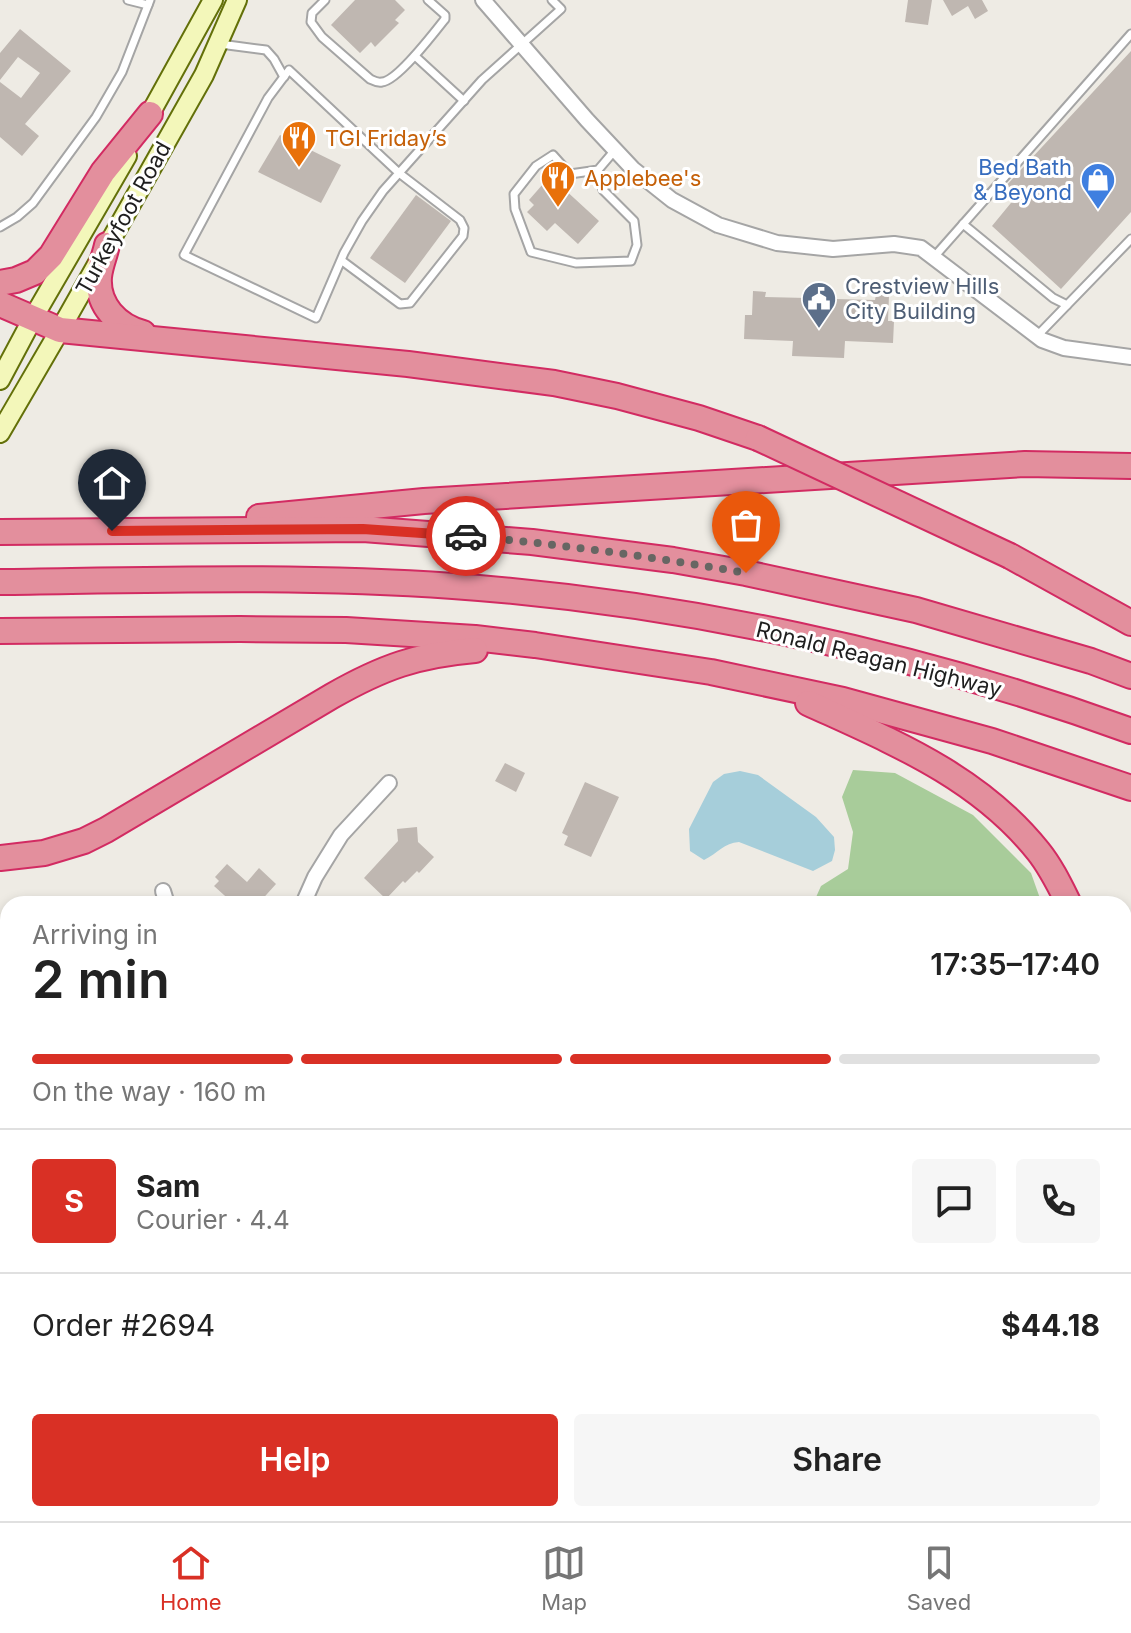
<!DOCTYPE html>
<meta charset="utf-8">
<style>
:root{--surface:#fff;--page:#f6f6f6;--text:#222;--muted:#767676;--line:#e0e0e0;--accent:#d93025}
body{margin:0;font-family:Inter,sans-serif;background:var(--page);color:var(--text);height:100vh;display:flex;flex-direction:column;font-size:30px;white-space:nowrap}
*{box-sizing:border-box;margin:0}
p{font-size:26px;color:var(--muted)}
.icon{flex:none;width:44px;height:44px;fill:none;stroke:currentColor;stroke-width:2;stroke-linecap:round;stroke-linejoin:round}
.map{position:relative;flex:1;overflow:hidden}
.panel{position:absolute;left:0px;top:896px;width:1132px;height:626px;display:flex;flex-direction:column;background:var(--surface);border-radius:24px 24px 0 0;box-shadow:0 4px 12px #0003}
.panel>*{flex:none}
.pin{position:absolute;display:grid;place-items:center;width:68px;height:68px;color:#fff;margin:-82px -34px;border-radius:50% 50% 50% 0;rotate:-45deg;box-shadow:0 0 8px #0007}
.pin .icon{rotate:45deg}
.courier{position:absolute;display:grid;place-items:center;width:80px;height:80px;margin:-40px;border:6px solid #d93025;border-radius:50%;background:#fff;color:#222;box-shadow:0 2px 10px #0007}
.overview em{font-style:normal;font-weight:600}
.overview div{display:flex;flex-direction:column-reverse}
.overview{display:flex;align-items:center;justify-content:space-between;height:136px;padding:0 32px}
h1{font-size:52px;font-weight:600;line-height:60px}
.bar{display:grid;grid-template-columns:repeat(4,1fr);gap:12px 8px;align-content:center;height:96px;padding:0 32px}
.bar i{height:10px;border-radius:6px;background:var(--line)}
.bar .active{background:var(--accent)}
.bar p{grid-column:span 4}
.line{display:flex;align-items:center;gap:20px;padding:0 32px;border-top:2px solid var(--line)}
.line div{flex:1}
.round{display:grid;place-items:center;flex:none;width:84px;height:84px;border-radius:8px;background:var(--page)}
.action{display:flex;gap:16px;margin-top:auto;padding:16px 32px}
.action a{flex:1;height:92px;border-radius:8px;background:var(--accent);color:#fff;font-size:32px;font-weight:600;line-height:92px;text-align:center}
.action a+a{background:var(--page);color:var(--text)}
.menu{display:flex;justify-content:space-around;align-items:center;height:112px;border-top:2px solid var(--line);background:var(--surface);font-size:22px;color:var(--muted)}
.menu a{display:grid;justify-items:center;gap:4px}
.menu .active{color:var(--accent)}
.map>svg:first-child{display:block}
.forest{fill:#a8cc9a}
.water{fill:#a6ceda}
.building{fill:#bfb7b1}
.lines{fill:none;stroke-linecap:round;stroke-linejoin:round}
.service-casing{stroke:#a5a5a5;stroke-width:11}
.minor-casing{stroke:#a5a5a5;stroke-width:18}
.secondary-casing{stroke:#637009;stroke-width:22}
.primary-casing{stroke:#916606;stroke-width:26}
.motorway-casing{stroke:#d22b62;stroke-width:28}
.service{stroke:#fff;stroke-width:7}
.minor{stroke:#fff;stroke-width:14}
.secondary{stroke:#f3f7ba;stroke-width:18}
.primary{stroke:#f8d39f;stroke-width:22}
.motorway{stroke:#e38f9d;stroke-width:24}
.motorway-bridge-casing{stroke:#d22b62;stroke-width:28;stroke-linecap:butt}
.motorway-bridge{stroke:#e38f9d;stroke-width:24}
.done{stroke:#676663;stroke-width:8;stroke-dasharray:0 14.4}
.route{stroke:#d93025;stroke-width:10}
.labels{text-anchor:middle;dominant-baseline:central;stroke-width:6;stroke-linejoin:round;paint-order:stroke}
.food-label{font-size:22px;fill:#c56008;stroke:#fff;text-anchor:start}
.shop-label{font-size:22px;fill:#366cbe;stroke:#fff;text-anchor:end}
.street-label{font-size:22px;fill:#1e1e1e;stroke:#fff}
.service-label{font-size:22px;fill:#4e5e75;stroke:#fff;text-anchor:start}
</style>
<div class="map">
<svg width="1131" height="1521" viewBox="0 0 1131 1521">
<rect width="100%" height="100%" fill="#eeebe4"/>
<polygon class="forest" points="853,770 895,773 973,815 1031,873 1042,904 813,904 821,886 848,869 853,832 842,797"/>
<path class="water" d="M740,771L758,775L816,817L834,837L835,850L832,861L813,871L739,842C724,843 718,853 704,860L690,851L689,829L713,782L724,774Z"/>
<g class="building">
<polygon points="355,0 395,0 405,10 395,20 399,23 375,47 371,42 360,53 331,25"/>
<polygon points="908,0 932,0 928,25 905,22"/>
<polygon points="943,0 982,0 988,11 975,19 968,6 952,16"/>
<polygon points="20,29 71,71 25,124 39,136 22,156 0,137 0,82 21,98 40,73 18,57 0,80 0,53"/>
<polygon points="1131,51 1131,212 1061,289 992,226 1015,198 1004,188"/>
<polygon points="280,135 341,165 321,203 258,172"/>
<polygon points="550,176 599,221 578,244 555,223 547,231 527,212 534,205 529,200"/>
<polygon points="416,195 451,221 405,283 370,258"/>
<polygon points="810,290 833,291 833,296 835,296 835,299 875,300 876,295 889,295 888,321 894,321 893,343 845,341 844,358 792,356 793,341 744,339 745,315 752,315 753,291 766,292 765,297 807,298 807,296 810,296"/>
<polygon points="505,763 525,773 516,792 495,781"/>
<polygon points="585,782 619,797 591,857 564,845 568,836 562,833"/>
<polygon points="417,827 418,842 434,857 419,873 417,871 405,883 403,881 386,899 364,878 398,841 397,829"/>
<polygon points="227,864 247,882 259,868 276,884 258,904 234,904 214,886 219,881 215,877"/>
</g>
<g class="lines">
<defs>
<g id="service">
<polyline points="128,0 148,5"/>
<path d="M325,0L312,13L311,22L322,37L370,79C374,81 377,83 382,82C397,81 434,33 445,19V15L428,0"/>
<polyline points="220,44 266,50 274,59 284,77"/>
<polyline points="415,56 464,101"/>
<polyline points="598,170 570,174 553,155 536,166 514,194 515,209 531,252 576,263 631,261 637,245 634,221 603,190 598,170 615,150"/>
<polyline points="963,224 1053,298 1067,305"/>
<polyline points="0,227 17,217 33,203 96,117 122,72 150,0"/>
<polyline points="934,257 1131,34"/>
<polyline points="341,260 400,304 410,303 463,236 464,228 460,220 399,173 289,70 268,98 184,255 316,318 344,253 362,221 383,191 482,80 561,9 552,0"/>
<polyline points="1037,336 1131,239"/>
<polyline points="1124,1367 1131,1376"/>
<polyline points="1124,1452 1131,1447"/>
</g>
<g id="minor">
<polyline points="483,0 587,120 633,169 672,200 718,225 777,243 833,249 894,244 921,248 1042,340 1064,348 1131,357"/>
<polyline points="163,891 167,904"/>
<polyline points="303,904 315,877 341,835 389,783"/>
<polyline points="0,1152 8,1159"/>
<polyline points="0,1417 8,1408"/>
<polyline points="1124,1509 1131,1504"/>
<polyline points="375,1514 382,1521"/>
<polyline points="983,1514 988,1521"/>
<polyline points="1019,1514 1025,1521"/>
<polyline points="1109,1521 1118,1514"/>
</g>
<g id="secondary">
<polyline points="145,123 213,0"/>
<polyline points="0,380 33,318 127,156"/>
<polyline points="0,433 60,330 204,75 237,0"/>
</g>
<g id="primary">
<polyline points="1124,1184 1131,1179"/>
<polyline points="1124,1230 1131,1225"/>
<polyline points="714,1521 723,1514"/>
</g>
<g id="motorway">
<path d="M107,245C105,255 100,266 99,277C97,305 117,326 143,333"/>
<polyline points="0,283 16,280 35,272 51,256 103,172 150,114"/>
<polyline points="0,304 60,330 408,364 554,383 617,396 699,418 758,438"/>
<polyline points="259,517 424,501 1025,464 1131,466"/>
<polyline points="0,532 363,529 532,542 673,560 746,573 916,610 1091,661 1131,676"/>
<polyline points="1010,556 1131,623"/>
<path d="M0,582C151,580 302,575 453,586C679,602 918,653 1131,731"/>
<polyline points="0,631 240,629 346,630 475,638 535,645 711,672 843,700 992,741 1131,788"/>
<path d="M808,703C893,742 978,776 1038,851C1051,867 1060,886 1069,904"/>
<path d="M0,858L44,853L84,841L106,830L332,696C383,667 417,655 475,650"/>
<polyline points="1124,1262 1131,1259"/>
</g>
</defs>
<use href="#service" class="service-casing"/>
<use href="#minor" class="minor-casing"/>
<use href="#secondary" class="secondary-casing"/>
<use href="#primary" class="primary-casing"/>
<use href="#motorway" class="motorway-casing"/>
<use href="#service" class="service"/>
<use href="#minor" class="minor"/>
<use href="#secondary" class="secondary"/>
<use href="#primary" class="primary"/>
<use href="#motorway" class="motorway"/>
<defs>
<polyline id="motorway-bridge" points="758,438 1010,556"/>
</defs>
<use href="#motorway-bridge" class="motorway-bridge-casing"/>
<use href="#motorway-bridge" class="motorway-bridge"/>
</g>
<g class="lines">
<path class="done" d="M466,536C560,544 653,557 746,573"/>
<polyline class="route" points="112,531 363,529 466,536"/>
</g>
<defs>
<symbol id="restaurant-pin" viewBox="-11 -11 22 30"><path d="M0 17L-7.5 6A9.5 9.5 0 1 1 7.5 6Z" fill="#e8710a" stroke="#fff"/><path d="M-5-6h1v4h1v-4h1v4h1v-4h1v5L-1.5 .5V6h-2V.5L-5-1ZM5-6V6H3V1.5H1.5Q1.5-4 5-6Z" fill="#fff"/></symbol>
<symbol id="shop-pin" viewBox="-11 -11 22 30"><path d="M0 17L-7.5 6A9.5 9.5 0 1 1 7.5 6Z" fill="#3f7fe0" stroke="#fff"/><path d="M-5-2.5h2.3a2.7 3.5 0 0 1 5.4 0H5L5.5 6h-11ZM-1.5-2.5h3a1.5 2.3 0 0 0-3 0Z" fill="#fff"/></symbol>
<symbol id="civic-pin" viewBox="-11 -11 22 30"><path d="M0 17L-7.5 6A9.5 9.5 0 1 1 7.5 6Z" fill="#5c6f8a" stroke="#fff"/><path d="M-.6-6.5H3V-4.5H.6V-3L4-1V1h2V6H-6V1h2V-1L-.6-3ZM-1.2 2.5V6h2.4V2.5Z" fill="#fff"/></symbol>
</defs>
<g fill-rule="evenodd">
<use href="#restaurant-pin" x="279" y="118" width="40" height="54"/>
<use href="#restaurant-pin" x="538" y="158" width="40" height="54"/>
<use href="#shop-pin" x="1078" y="160" width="40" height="54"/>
<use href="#civic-pin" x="799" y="279" width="40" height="54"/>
</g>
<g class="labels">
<g class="food-label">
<text x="325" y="138">TGI Friday’s</text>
<text x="584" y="178">Applebee's</text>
</g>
<g class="shop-label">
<text x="1072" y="167">Bed Bath<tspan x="1072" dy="25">&amp; Beyond</tspan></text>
</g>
<g class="street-label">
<text transform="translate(123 218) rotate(-61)">Turkeyfoot Road</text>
<text transform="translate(879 659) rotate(14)">Ronald Reagan Highway</text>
</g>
<g class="service-label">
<text x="845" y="286">Crestview Hills<tspan x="845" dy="25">City Building</tspan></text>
</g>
</g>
</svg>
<div class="pin" style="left:746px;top:573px;background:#ea580c"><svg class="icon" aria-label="bag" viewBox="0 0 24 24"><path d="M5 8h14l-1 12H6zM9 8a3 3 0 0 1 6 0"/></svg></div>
<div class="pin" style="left:112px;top:531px;background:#1f2937"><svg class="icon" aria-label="home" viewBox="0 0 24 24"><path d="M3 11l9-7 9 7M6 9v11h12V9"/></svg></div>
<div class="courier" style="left:466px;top:536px"><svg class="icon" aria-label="car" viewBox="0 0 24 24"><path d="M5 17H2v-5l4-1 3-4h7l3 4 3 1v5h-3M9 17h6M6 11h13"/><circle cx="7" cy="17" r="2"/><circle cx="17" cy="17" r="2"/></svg></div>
<section class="panel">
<div class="overview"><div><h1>2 min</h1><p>Arriving in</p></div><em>17:35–17:40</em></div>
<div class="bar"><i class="active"></i><i class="active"></i><i class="active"></i><i></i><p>On the way · 160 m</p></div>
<div class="line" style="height:144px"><b class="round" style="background:var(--accent);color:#fff">S</b><div><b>Sam</b><p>Courier · 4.4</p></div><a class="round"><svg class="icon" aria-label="chat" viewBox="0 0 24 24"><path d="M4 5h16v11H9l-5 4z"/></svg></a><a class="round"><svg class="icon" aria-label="phone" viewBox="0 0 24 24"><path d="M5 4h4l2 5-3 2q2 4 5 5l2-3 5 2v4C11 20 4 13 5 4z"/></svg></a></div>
<div class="line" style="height:104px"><div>Order #2694</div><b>$44.18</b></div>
<div class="action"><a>Help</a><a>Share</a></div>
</section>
</div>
<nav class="menu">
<a class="active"><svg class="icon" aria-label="home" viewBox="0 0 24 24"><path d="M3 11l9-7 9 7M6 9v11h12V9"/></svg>Home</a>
<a><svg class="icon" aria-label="map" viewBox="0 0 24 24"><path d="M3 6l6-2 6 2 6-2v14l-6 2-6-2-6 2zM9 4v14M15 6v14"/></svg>Map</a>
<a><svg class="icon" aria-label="saved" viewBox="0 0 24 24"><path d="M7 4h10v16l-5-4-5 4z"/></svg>Saved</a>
</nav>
